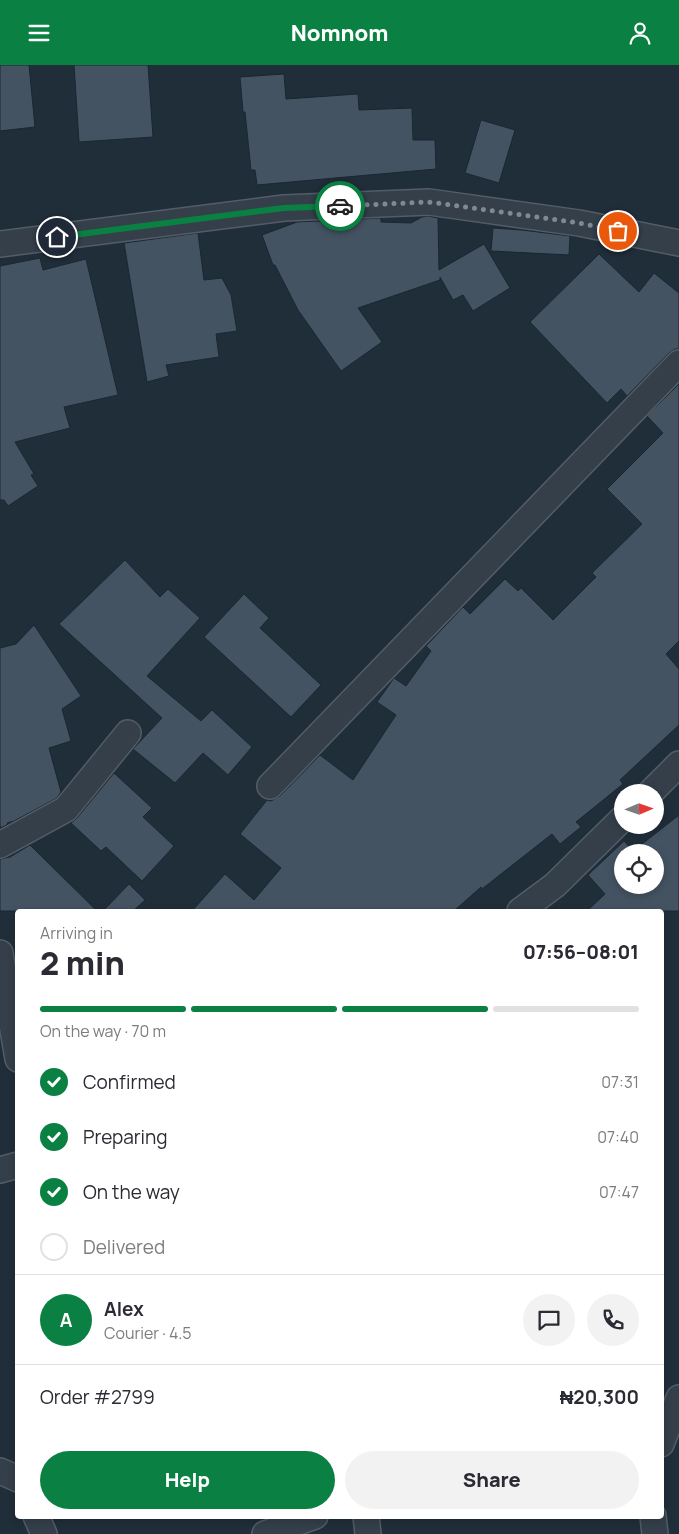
<!DOCTYPE html>
<meta charset="utf-8">
<style>
:root{--surface:#fff;--page:#f2f2f3;--text:#2b2b33;--muted:#7c7c81;--line:#e1e1e2;--accent:#0b8043}
body{margin:0;font-family:Manrope,sans-serif;background:var(--page);color:var(--text);height:100vh;display:flex;flex-direction:column;font-size:19px;white-space:nowrap}
*{box-sizing:border-box;margin:0}
p{font-size:16px;color:var(--muted)}
.icon{flex:none;width:28px;height:28px;fill:none;stroke:currentColor;stroke-width:2;stroke-linecap:round;stroke-linejoin:round}
.map{position:relative;flex:1;overflow:hidden}
.side{position:absolute;left:15px;top:844px;width:649px;height:610px;display:flex;flex-direction:column;background:var(--surface);border-radius:5px;box-shadow:0 2px 8px #0003}
.side>*{flex:none}
.needle{width:32px;rotate:88deg}
.tools{position:absolute;left:614px;top:719px;display:grid;gap:10px}
.tools a{display:grid;place-items:center;width:50px;height:50px;border-radius:50%;background:var(--surface);box-shadow:0 2px 8px #0003;font-size:25px}
.pin{position:absolute;display:grid;place-items:center;width:42px;height:42px;color:#fff;margin:-21px;border:2px solid #fff;border-radius:50%;box-shadow:0 1px 5px #0007}
.courier{position:absolute;display:grid;place-items:center;width:50px;height:50px;margin:-25px;border:4px solid #0b8043;border-radius:50%;background:#fff;color:#222;box-shadow:0 1px 6px #0007}
.overview em{font-style:normal;font-weight:800}
.overview div{display:flex;flex-direction:column-reverse}
.overview{display:flex;align-items:center;justify-content:space-between;height:85px;padding:0 25px}
h1{font-size:32px;font-weight:800;line-height:38px}
.bar{display:grid;grid-template-columns:repeat(4,1fr);gap:8px 5px;align-content:center;height:60px;padding:0 25px}
.bar i{height:6px;border-radius:4px;background:var(--line)}
.bar .on{background:var(--accent)}
.bar p{grid-column:span 4}
.line{display:flex;align-items:center;gap:12px;padding:0 25px;border-top:1px solid var(--line)}
.line div{flex:1}
.round{display:grid;place-items:center;flex:none;width:52px;height:52px;border-radius:26px;background:var(--page)}
ol{padding:0 25px;list-style:none}
li{display:flex;align-items:center;gap:15px;height:55px}
li p{margin-inline-start:auto}
li .icon{padding:5px;border-radius:50%;background:var(--accent);color:#fff;stroke-width:4}
li:last-child{color:var(--muted)}
li i{width:28px;height:28px;border:2px solid var(--line);border-radius:50%}
.primary-button{display:flex;gap:10px;margin-top:auto;padding:10px 25px}
.primary-button a{flex:1;height:58px;border-radius:30px;background:var(--accent);color:#fff;font-size:20px;font-weight:800;line-height:58px;text-align:center}
.primary-button a+a{background:var(--page);color:var(--text)}
header{display:flex;justify-content:space-between;align-items:center;height:65px;padding:0 25px;background:var(--accent);color:#fff;font-size:22px;font-weight:800}
.map>svg:first-child{display:block}
.building{fill:#445362;stroke:#1b2631;fill-rule:evenodd}
.lines{fill:none;stroke-linecap:round;stroke-linejoin:round}
.minor-casing{stroke:#525d68;stroke-width:28}
.minor{stroke:#343f4a;stroke-width:25}
.done{stroke:#7d8996;stroke-width:5;stroke-dasharray:0 9}
.route{stroke:#0b8043;stroke-width:6}
</style>
<header><svg class="icon" aria-label="menu" viewBox="0 0 24 24"><path d="M4 6h16M4 12h16M4 18h16"/></svg>Nomnom<svg class="icon" aria-label="person" viewBox="0 0 24 24"><circle cx="12" cy="8" r="4"/><path d="M4 21q1-7 8-7t8 7"/></svg></header>
<div class="map">
<svg width="679" height="1469" viewBox="0 0 679 1469">
<rect width="100%" height="100%" fill="#202e3a"/>
<g class="building">
<polygon points="0,0 29,0 35,62 0,66"/>
<polygon points="74,0 148,0 153,72 79,77"/>
<polygon points="284,9 286,34 358,29 359,45 412,43 413,75 435,75 436,104 257,120 255,105 251,105 245,47 243,47 240,12"/>
<polygon points="481,55 515,65 499,118 465,108"/>
<polygon points="428,151 438,153 439,205 484,179 510,223 473,246 463,230 453,235 440,212 440,215 358,243 382,277 341,306 298,245 275,200 273,200 262,170 297,157 381,153 381,157 411,158 422,152"/>
<polygon points="493,163 522,165 570,171 569,190 491,186"/>
<polygon points="198,168 204,215 222,213 231,230 237,266 216,269 219,292 166,300 169,311 147,317 124,178"/>
<polygon points="599,189 639,227 654,208 679,228 679,284 675,284 669,288 627,331 621,324 607,338 530,257"/>
<polygon points="40,193 43,205 86,194 118,330 64,342 70,363 15,377 34,409 31,410 38,421 8,441 4,435 0,435 0,201"/>
<polygon points="679,319 679,576 666,589 679,604 679,660 620,715 623,719 576,757 581,762 560,779 552,769 482,824 481,822 454,846 192,846 225,809 254,835 281,803 240,769 267,735 271,736 280,731 320,690 353,715 396,650 377,637 394,613 406,621 431,586 426,581 463,542 470,549 505,514 518,526 521,523 553,555 596,512 592,508 642,459 607,424 663,368 647,351"/>
<polygon points="125,495 160,532 168,524 200,553 147,611 201,656 212,645 252,682 228,710 203,688 175,718 133,684 162,653 59,559"/>
<polygon points="244,529 269,553 260,563 321,620 291,652 204,572"/>
<polygon points="34,560 81,631 62,644 71,676 49,683 61,727 57,733 14,756 7,758 8,759 1,763 0,760 0,583 16,579"/>
<polygon points="114,708 152,743 143,752 174,781 142,816 106,782 101,786 71,758 77,753"/>
<path d="M679,750V846H587L605,829L588,810L624,776L633,786ZM622,788H655V820H622Z"/>
<polygon points="30,780 97,846 0,846 0,794 10,792"/>
<polygon points="129,819 145,835 133,846 103,846"/>
</g>
<g class="lines">
<defs>
<g id="minor">
<polyline points="0,179 284,143 429,137 579,158 679,178"/>
<polyline points="270,721 679,298"/>
<polyline points="650,728 679,699"/>
<polyline points="0,780 66,744 128,668"/>
<polyline points="520,846 555,820 622,754"/>
<polyline points="0,888 18,994"/>
<polyline points="0,1105 18,1100"/>
<polyline points="661,1379 679,1333"/>
<polyline points="0,1406 18,1414"/>
<polyline points="36,1451 44,1469"/>
<polyline points="366,1451 368,1469"/>
<polyline points="653,1451 655,1469"/>
<polyline points="265,1469 315,1451"/>
</g>
</defs>
<use href="#minor" class="minor-casing"/>
<use href="#minor" class="minor"/>
</g>
<g class="lines">
<polyline class="done" points="340,141 429,137 579,158 618,166"/>
<polyline class="route" points="57,172 284,143 340,141"/>
</g>
</svg>
<div class="tools">
<a><svg class="needle" viewBox="-14 -14 28 28"><path d="M0-13l5 13h-10z" fill="#e53935"/><path d="M0 13l5-13h-10z" fill="#7c7c81"/></svg></a>
<a><svg class="icon" aria-label="locate" viewBox="0 0 24 24"><circle cx="12" cy="12" r="6"/><path d="M12 2v4M12 18v4M2 12h4M18 12h4"/></svg></a>
</div>
<div class="pin" style="left:618px;top:166px;background:#ea580c"><svg class="icon" aria-label="bag" viewBox="0 0 24 24"><path d="M5 8h14l-1 12H6zM9 8a3 3 0 0 1 6 0"/></svg></div>
<div class="pin" style="left:57px;top:172px;background:#1f2937"><svg class="icon" aria-label="home" viewBox="0 0 24 24"><path d="M3 11l9-7 9 7M6 9v11h12V9"/></svg></div>
<div class="courier" style="left:340px;top:141px"><svg class="icon" aria-label="car" viewBox="0 0 24 24"><path d="M5 17H2v-5l4-1 3-4h7l3 4 3 1v5h-3M9 17h6M6 11h13"/><circle cx="7" cy="17" r="2"/><circle cx="17" cy="17" r="2"/></svg></div>
<section class="side">
<div class="overview"><div><h1>2 min</h1><p>Arriving in</p></div><em>07:56–08:01</em></div>
<div class="bar"><i class="on"></i><i class="on"></i><i class="on"></i><i></i><p>On the way · 70 m</p></div>
<ol>
<li><svg class="icon" aria-label="check" viewBox="0 0 24 24"><path d="M5 12l5 5 9-10"/></svg>Confirmed<p>07:31</p></li>
<li><svg class="icon" aria-label="check" viewBox="0 0 24 24"><path d="M5 12l5 5 9-10"/></svg>Preparing<p>07:40</p></li>
<li><svg class="icon" aria-label="check" viewBox="0 0 24 24"><path d="M5 12l5 5 9-10"/></svg>On the way<p>07:47</p></li>
<li><i></i>Delivered</li>
</ol>
<div class="line" style="height:90px"><b class="round" style="background:var(--accent);color:#fff">A</b><div><b>Alex</b><p>Courier · 4.5</p></div><a class="round"><svg class="icon" aria-label="chat" viewBox="0 0 24 24"><path d="M4 5h16v11H9l-5 4z"/></svg></a><a class="round"><svg class="icon" aria-label="phone" viewBox="0 0 24 24"><path d="M5 4h4l2 5-3 2q2 4 5 5l2-3 5 2v4C11 20 4 13 5 4z"/></svg></a></div>
<div class="line" style="height:65px"><div>Order #2799</div><b>₦20,300</b></div>
<div class="primary-button"><a>Help</a><a>Share</a></div>
</section>
</div>
